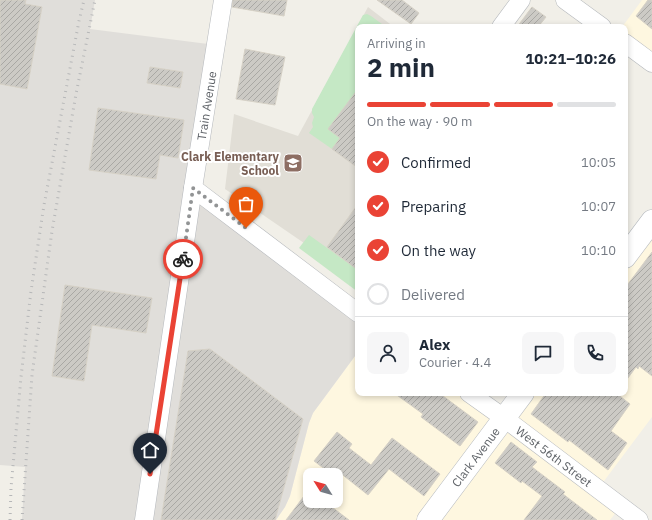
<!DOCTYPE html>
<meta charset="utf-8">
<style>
:root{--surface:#fff;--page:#f6f6f7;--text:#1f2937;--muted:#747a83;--line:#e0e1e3;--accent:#ea4335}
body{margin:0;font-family:"IBM Plex Sans",sans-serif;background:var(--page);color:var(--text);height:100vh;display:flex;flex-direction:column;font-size:15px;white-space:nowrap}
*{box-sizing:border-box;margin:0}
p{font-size:13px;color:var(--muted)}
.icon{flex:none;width:22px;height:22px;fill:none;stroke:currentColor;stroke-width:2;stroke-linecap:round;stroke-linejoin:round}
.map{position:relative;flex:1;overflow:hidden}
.panel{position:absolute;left:355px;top:24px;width:273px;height:372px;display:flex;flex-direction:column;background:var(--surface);border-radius:8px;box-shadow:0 2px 6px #0003}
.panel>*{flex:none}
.needle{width:26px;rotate:307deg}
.buttons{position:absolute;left:303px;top:468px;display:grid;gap:8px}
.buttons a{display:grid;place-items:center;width:40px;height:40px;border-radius:8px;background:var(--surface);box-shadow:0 2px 6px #0003;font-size:20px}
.pin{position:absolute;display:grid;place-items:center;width:34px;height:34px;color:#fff;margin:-41px -17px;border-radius:50% 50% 50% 0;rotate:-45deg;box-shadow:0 0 4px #0007}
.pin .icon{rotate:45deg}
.courier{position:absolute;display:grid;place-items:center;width:40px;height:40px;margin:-20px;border:3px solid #ea4335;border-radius:50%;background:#fff;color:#222;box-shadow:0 1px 5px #0007}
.head em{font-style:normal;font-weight:700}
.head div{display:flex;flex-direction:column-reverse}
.head{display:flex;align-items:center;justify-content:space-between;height:68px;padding:0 12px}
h1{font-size:26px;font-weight:700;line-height:30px}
.bar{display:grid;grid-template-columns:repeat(4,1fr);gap:6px 4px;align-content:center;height:48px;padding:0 12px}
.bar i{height:5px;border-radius:3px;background:var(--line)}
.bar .current{background:var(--accent)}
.bar p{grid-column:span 4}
.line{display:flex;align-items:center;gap:10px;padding:0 12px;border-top:1px solid var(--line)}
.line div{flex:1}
.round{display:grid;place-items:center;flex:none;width:42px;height:42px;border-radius:8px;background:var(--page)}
ol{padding:0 12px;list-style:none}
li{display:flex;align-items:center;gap:12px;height:44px}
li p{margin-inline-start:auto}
li .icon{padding:4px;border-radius:50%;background:var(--accent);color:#fff;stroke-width:4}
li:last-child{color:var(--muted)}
li i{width:22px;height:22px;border:2px solid var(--line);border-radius:50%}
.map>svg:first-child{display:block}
.commercial{fill:#fef7e0;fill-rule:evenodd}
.industrial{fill:#e0deda}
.education{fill:#e1ded6}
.green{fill:#c5e8c5}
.building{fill:url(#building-hatch);stroke:#d6d1c6}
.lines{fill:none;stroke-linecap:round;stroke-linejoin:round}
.street-casing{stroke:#b5b8bc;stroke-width:19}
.secondary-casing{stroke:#b6babf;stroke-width:23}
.street{stroke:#fff;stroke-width:18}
.secondary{stroke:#fff;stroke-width:22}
.rail{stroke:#b6b7b8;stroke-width:3;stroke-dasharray:1 5;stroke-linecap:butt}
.done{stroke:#929495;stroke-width:4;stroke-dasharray:0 7.2}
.route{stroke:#ea4335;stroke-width:5}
.labels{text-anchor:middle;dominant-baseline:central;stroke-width:4;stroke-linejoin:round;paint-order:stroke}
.street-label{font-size:12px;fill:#5f6368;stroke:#fff}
.education-label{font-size:12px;font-weight:bold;fill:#785e54;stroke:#fff;text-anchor:end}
</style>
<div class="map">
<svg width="652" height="520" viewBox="0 0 652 520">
<defs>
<pattern id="building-hatch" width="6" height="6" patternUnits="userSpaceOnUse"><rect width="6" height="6" fill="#cccac5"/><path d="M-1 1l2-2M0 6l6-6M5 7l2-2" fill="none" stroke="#a9a8a4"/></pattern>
</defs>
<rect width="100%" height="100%" fill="#f1efe8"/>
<g class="commercial">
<polygon points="642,0 652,0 652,63 625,43 625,27 622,27"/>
<path d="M652,221V417L598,489L621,506L610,520H276L285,507L290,496L309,423L313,413L358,352V393H469L503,418L522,393H625V257ZM310,475H336V501H310Z"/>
</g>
<polygon class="industrial" points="0,0 95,0 90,29 216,45 193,188 358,313 358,352 313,413 309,423 290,496 285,507 276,520 22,520 25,467 0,465"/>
<polygon class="education" points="368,7 394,27 358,27 358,280 225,189 234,114 298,136"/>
<g class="green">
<polygon points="367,14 371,16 386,27 358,27 358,89 340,138 332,149 309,133 313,127 312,123 314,117 312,113 312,109 363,15"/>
<polygon points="309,235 358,270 358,292 299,248"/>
</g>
<g class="building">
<polygon points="0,0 26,0 25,4 42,7 27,89 0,84"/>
<polygon points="233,0 287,0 284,16 232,7"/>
<polygon points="377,0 402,0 419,13 411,24"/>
<polygon points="648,0 652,0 652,29 636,16"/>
<polygon points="532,7 546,17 538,27 517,27"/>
<polygon points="245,49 285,57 275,105 236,99"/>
<polygon points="150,67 183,72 180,88 147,83"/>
<polygon points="358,89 358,168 332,149 340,138 328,129"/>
<polygon points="98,108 184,120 178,158 160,155 156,179 89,170"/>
<polygon points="358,204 358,270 327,247"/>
<polygon points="652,252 652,376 639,366 638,369 636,367 625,382 625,288"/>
<polygon points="65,285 152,298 146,333 92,325 84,381 52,376"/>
<polygon points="210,349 303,419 275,520 161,520 188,351"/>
<polygon points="394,393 439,393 478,422 460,446 421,417 423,414"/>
<polygon points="546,393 616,393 630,404 611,431 627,443 608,470 569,440 568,442 531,414"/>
<polygon points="337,432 352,444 349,448 371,465 392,438 440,474 424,496 389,469 368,495 334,468 330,473 314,461"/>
<polygon points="511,442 537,462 532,467 565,492 563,494 597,520 524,520 542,496 522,481 521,483 495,463"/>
<polygon points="310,488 310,501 324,501 349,520 286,520"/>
</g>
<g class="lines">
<defs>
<g id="street">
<polyline points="565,0 602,27"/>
<polyline points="501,27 521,0"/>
<polyline points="625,43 652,63"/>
<polyline points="193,188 358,313"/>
<path id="s1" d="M469,393L504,418L639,520"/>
<path id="s2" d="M144,520L193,188L223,0"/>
</g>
<g id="secondary">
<polyline points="625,257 652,221"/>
<path id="s3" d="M428,520L523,393"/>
</g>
</defs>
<use href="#street" class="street-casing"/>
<use href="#secondary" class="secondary-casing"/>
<use href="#street" class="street"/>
<use href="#secondary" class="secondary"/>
<g class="rail">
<polyline points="10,520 11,488 21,377 31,291 44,205 79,21 84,0"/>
<polyline points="22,520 32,375 52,231 76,94 95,0"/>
</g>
</g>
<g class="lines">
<polyline class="done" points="183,259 193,188 246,228"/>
<polyline class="route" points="150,474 183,259"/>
</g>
<defs>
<symbol id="school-square" viewBox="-11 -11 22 22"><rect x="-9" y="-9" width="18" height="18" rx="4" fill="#8d6e63" stroke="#fff"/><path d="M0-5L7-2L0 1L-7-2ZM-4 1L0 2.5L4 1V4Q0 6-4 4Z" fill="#fff"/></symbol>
</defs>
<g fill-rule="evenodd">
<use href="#school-square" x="282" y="152" width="22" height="22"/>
</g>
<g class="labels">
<g class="street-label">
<text stroke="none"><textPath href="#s2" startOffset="419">Train Avenue</textPath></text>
<text stroke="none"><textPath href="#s3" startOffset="79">Clark Avenue</textPath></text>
<text stroke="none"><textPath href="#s1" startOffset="106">West 56th Street</textPath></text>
</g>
<g class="education-label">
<text x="279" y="156">Clark Elementary<tspan x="279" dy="14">School</tspan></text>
</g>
</g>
</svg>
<div class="buttons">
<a><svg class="needle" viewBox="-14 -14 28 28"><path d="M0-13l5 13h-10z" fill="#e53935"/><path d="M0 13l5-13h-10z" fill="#747a83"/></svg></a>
</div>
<div class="pin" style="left:246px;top:228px;background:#ea580c"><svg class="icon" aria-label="bag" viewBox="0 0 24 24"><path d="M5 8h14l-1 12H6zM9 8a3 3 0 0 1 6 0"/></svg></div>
<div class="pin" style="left:150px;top:474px;background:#1f2937"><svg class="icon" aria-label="home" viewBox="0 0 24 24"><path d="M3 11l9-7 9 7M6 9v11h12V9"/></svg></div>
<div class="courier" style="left:183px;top:259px"><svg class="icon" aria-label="bike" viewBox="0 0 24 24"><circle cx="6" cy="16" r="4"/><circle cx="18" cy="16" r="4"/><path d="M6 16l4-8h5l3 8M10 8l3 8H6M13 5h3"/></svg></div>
<section class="panel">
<div class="head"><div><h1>2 min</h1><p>Arriving in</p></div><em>10:21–10:26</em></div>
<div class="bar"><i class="current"></i><i class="current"></i><i class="current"></i><i></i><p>On the way · 90 m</p></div>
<ol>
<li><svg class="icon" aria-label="check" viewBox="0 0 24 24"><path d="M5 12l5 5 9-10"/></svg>Confirmed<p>10:05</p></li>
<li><svg class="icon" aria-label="check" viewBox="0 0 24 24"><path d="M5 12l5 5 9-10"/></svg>Preparing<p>10:07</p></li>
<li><svg class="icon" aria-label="check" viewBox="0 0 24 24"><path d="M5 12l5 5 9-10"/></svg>On the way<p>10:10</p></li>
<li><i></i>Delivered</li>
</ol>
<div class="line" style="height:72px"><a class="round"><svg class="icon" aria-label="person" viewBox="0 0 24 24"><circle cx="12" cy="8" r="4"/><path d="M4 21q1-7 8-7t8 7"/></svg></a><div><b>Alex</b><p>Courier · 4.4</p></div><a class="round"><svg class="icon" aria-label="chat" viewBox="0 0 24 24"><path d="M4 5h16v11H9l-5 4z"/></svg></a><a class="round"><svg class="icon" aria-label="phone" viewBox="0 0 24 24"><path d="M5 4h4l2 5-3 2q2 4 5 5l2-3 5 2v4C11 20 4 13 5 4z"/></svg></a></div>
</section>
</div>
